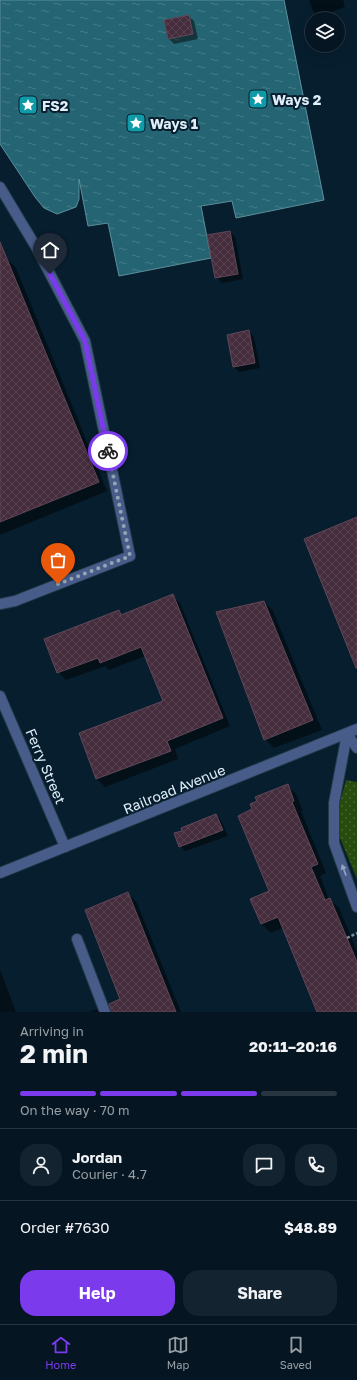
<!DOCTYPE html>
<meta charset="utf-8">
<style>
:root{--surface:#051622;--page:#13232f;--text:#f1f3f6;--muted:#979fa5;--line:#263540;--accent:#7c3aed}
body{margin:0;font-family:"Golos Text",sans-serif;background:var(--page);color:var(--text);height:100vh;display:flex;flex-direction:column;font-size:15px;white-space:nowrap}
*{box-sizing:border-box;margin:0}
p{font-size:13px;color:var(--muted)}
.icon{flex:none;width:22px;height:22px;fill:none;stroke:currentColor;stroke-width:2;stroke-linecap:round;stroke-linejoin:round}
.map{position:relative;height:1012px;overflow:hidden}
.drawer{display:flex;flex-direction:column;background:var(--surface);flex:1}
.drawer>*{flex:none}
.fabs{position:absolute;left:305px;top:12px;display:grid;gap:8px}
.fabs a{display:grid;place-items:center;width:40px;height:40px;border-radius:50%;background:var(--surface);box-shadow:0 4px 16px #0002,0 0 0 1px var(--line);font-size:20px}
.pin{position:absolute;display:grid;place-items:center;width:34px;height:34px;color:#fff;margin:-41px -17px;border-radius:50% 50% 50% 0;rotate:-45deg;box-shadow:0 0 4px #0007}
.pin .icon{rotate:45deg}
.courier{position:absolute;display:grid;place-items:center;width:40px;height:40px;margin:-20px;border:3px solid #7c3aed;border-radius:50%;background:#fff;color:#222;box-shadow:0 1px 5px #0007}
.head em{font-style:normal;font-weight:700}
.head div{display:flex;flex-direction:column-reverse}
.head{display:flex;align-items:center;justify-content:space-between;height:68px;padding:0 20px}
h1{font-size:26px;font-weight:700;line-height:30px}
.bar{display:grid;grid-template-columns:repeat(4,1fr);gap:6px 4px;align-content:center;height:48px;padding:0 20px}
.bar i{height:5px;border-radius:3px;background:var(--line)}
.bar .on{background:var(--accent)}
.bar p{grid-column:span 4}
.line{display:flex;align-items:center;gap:10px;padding:0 20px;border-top:1px solid var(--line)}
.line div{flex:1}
.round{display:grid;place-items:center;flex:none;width:42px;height:42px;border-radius:16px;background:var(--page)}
.primary-button{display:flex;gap:8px;margin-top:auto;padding:8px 20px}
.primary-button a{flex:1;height:46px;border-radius:16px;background:var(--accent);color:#fff;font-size:16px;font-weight:700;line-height:46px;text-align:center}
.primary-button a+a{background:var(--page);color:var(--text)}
.dock{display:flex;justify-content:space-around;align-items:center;height:56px;border-top:1px solid var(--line);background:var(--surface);font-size:11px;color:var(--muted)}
.dock a{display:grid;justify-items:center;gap:2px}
.dock .on{color:var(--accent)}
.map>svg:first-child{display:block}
.park{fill:url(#park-dots)}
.water{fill:url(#water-ripples);stroke:#5d8e9c}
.shadow{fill:#0007}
.building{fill:url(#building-cross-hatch);stroke:#614758}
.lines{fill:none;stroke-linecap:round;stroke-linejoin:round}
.service-casing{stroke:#253b4b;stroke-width:12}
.minor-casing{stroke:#253b4b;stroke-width:12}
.tertiary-casing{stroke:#253b4b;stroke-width:12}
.path{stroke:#7c8e9c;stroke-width:2.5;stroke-dasharray:3 2;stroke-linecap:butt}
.service{stroke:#475c89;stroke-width:10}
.minor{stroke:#475c89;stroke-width:10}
.tertiary{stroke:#475c89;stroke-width:10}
.oneway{fill:#94a5c2}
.done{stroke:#94a5b3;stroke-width:4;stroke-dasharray:0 7.2}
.route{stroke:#7c3aed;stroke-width:5}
.labels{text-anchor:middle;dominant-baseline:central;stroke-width:4;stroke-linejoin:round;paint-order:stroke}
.poi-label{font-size:14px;font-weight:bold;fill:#e0eefa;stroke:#071e2e;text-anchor:start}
.street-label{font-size:14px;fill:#e0eefa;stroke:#071e2e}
</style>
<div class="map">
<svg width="357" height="1012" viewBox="0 0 357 1012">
<defs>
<pattern id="park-dots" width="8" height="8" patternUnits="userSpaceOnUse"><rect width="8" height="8" fill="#274a0d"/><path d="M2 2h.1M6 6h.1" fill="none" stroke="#466431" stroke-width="1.8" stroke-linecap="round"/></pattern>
<pattern id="water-ripples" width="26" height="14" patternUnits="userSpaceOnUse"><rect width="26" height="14" fill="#256573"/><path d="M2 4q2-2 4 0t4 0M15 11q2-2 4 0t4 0" fill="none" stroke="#447b88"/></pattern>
<pattern id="building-cross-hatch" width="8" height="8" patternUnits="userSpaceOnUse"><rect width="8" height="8" fill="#452d3d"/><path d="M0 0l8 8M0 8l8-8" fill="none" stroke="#574250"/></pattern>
</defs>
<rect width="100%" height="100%" fill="#071e2e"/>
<polygon class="park" points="346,780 357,782 357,879 340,838 339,806"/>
<polygon class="water" points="0,0 284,0 324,200 236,218 232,201 201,206 211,258 119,276 108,223 88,226 79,179 79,199 76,207 57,214 44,208 35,197 0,144"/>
<g class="shadow">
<polygon points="309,0 343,0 345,7 318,17 313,11"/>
<polygon points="189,16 194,21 198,39 174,44 168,38"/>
<polygon points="230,232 235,237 243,279 222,283 216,277"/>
<polygon points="6,258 16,268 107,491 0,535 0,261"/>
<polygon points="249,331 254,337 260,368 239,372 234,367 228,336"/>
<polygon points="172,595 180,603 230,726 175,749 178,759 105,787 97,779 164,702 145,656 109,670 105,666 66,680 58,672 118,612 123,616"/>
<polygon points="264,602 273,611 322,730 274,748 265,739"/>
<polygon points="287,785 296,794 303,811 301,811 326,873 320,876 329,899 330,899 339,908 357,951 357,1012 319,1012 284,927 271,933 262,924 270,892 253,810 258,802"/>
<polygon points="216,815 221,820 228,836 185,851 180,846"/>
<polygon points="128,893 137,903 181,1012 112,1012 121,1000"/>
<polygon points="0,970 16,1012 0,1012"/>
<polygon points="96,1009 99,1012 90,1012"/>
</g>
<g class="building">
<polygon points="189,15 193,34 168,39 164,20"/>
<polygon points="230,231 238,274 215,278 207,235"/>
<polygon points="0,242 99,482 0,522"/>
<polygon points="249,330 255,363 233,367 227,335"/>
<polygon points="357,517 357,668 356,668 304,539"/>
<polygon points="173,594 223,718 167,741 171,751 96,779 79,733 163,701 141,647 100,663 98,658 57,673 44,639 119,610 121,615"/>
<polygon points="264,601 313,720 264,740 216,612"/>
<polygon points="288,784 294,801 292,802 318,864 311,867 325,900 330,898 357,962 357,1012 317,1012 278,917 261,924 250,899 269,891 238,816 252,809 250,804 257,801 255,797"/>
<polygon points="216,814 223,830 179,847 174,833 182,831 181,828"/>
<polygon points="128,892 176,1012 111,1012 109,1004 120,999 85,910"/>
</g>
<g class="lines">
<defs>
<g id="service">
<polyline points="0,187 36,247 85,341 130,556"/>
<polyline points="347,734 334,803 334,843 357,907"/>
<polyline points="77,939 105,1012"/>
</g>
<polyline id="minor" points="0,604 15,601 130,556"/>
<g id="tertiary">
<polyline points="0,696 65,847"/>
<polyline points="347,734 357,748"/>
<polyline points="0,873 357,729"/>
</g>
</defs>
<use href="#service" class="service-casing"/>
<use href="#minor" class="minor-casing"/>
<use href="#tertiary" class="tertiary-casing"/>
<polyline class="path" points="347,938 357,933"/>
<use href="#service" class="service"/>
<use href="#minor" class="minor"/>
<use href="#tertiary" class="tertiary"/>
</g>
<defs><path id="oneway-solid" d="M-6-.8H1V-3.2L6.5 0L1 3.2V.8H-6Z"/></defs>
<use class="oneway" href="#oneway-solid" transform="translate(344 870) rotate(-110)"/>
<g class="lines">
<polyline class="done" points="58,584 130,556 108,451"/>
<polyline class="route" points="50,274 85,341 108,451"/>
</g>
<defs>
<symbol id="sight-square" viewBox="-11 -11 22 22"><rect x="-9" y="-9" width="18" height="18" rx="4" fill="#0f9aa8" stroke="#071e2e"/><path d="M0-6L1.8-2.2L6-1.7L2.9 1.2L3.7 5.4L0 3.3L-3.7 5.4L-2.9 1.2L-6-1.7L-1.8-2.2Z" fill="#fff"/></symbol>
</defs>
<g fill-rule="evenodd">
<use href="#sight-square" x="247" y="88" width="22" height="22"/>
<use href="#sight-square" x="17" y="94" width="22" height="22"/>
<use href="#sight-square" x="125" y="112" width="22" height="22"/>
</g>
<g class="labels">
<g class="poi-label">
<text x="272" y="99">Ways 2</text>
<text x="42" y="105">FS2</text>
<text x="150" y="123">Ways 1</text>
</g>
<g class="street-label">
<text transform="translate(46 766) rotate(67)">Ferry Street</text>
<text transform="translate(174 789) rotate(-22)">Railroad Avenue</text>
</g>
</g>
</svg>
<div class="fabs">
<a><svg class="icon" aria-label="layers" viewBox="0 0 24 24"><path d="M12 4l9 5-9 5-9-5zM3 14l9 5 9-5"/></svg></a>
</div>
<div class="pin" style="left:58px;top:584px;background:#ea580c"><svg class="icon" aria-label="bag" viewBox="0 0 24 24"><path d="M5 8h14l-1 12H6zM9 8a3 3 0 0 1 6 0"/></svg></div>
<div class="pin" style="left:50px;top:274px;background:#1f2937"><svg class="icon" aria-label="home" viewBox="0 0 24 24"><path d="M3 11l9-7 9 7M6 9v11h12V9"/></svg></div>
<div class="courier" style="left:108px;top:451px"><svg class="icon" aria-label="bike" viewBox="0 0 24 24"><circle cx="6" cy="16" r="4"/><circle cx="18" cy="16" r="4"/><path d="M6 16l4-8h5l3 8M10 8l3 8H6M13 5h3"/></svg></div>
</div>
<section class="drawer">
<div class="head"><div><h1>2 min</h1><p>Arriving in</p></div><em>20:11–20:16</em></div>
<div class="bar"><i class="on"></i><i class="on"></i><i class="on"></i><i></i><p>On the way · 70 m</p></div>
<div class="line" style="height:72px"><a class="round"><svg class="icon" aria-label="person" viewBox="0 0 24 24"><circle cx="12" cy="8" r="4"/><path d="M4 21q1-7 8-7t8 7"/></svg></a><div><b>Jordan</b><p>Courier · 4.7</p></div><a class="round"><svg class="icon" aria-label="chat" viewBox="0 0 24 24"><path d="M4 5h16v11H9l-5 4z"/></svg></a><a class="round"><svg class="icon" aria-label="phone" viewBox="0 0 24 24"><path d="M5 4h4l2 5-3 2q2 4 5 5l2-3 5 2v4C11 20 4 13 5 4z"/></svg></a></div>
<div class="line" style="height:52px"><div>Order #7630</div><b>$48.89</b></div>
<div class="primary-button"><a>Help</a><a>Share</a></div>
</section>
<nav class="dock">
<a class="on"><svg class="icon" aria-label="home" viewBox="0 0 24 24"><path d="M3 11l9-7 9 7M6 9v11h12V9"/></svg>Home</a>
<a><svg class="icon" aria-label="map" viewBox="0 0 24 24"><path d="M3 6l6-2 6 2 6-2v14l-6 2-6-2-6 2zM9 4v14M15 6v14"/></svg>Map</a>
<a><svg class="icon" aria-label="saved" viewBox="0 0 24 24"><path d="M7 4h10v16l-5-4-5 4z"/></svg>Saved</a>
</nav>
